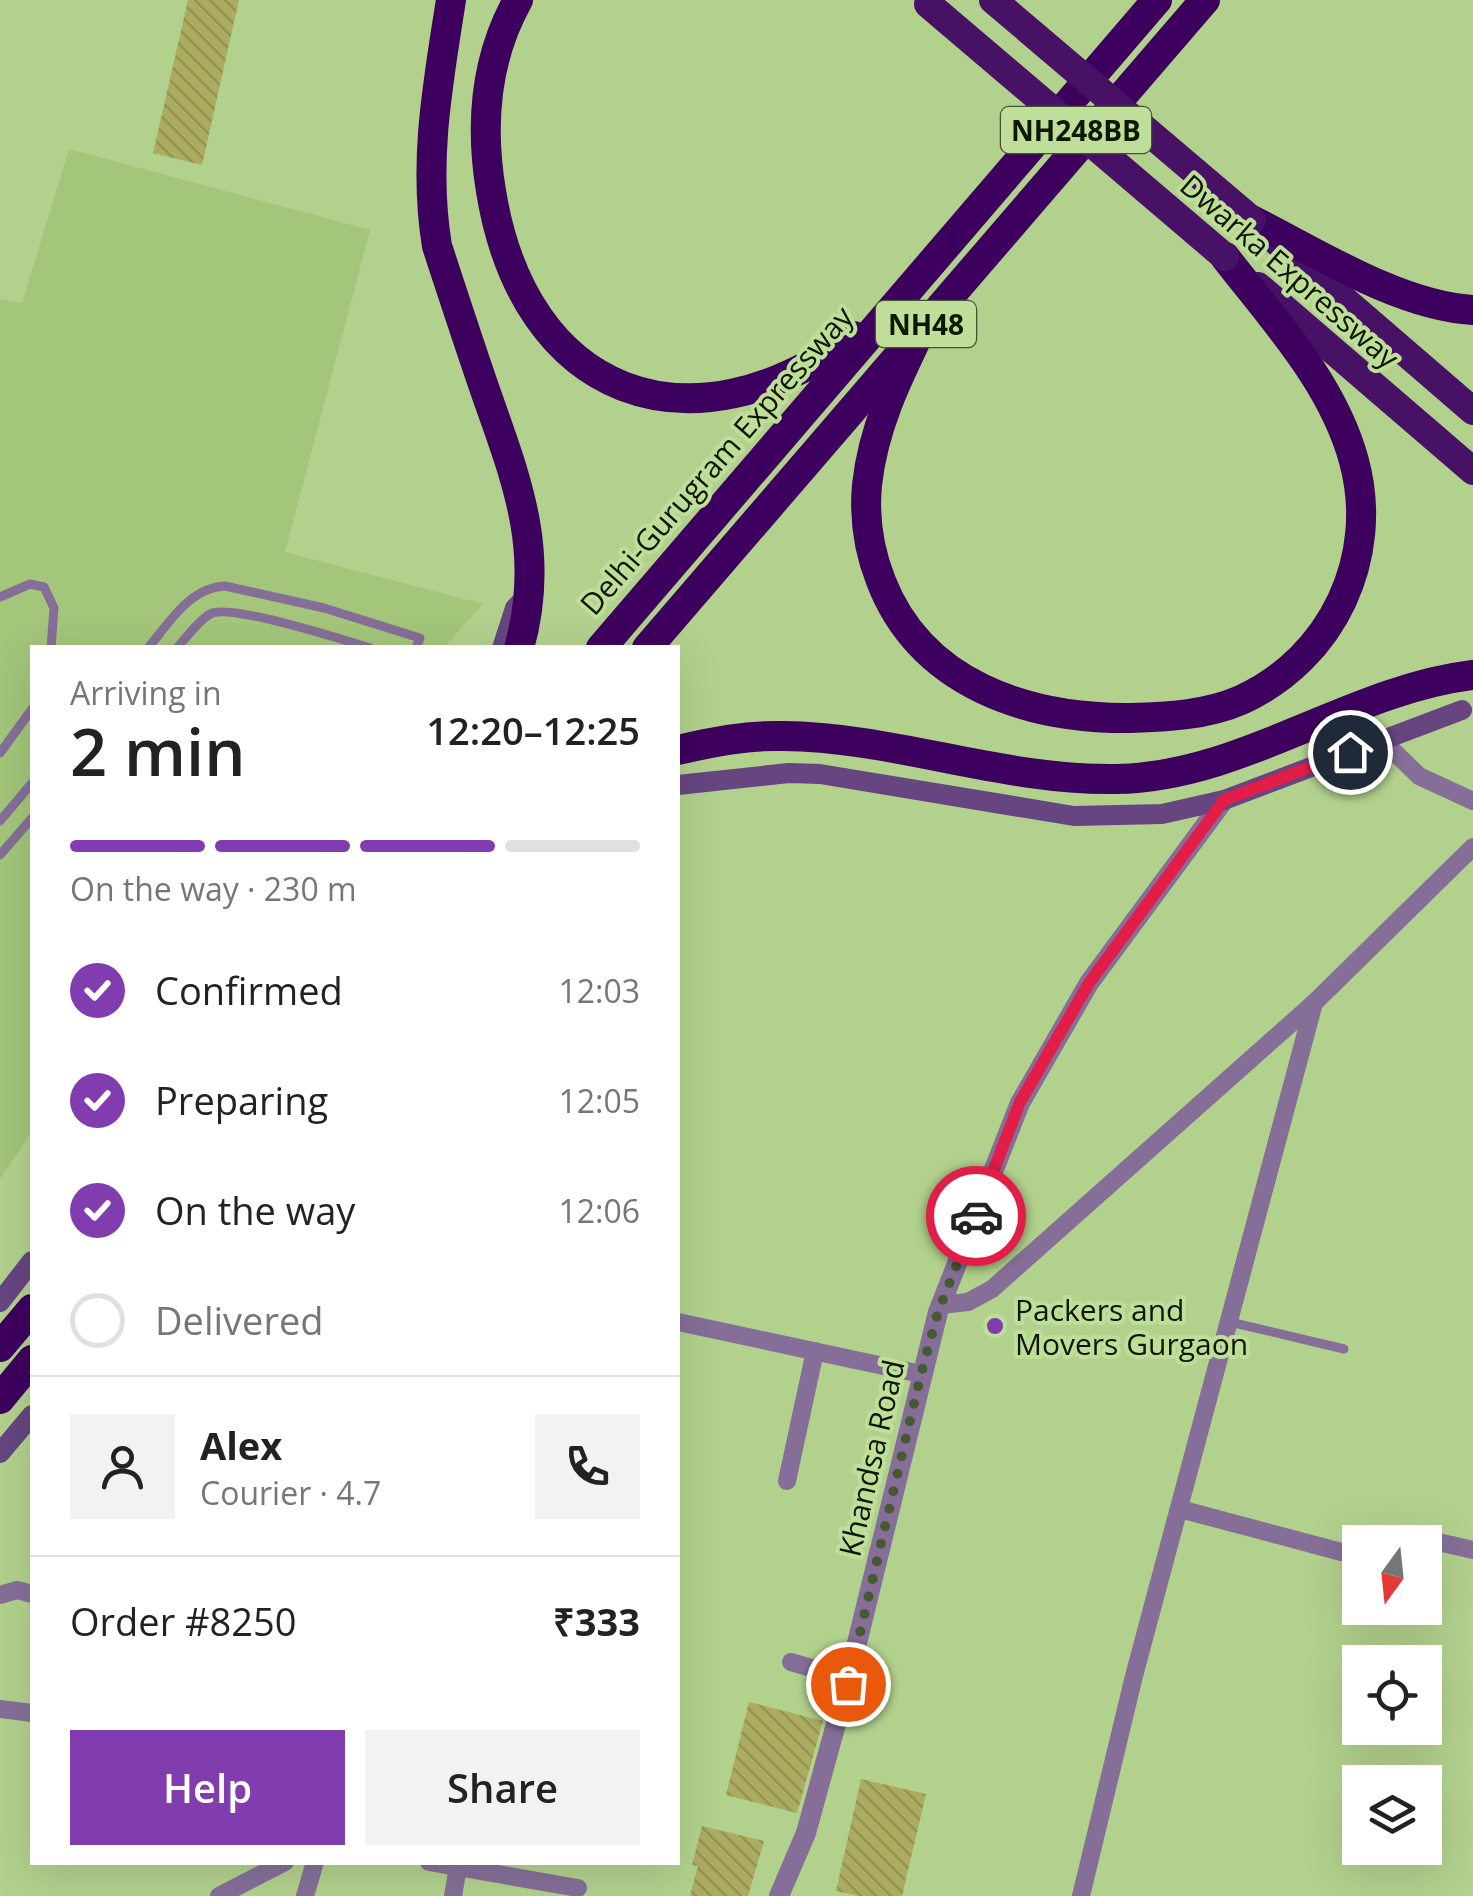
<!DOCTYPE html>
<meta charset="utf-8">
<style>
:root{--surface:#fff;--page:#f2f2f2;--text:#222;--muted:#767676;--line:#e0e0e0;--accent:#813cb0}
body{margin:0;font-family:"Open Sans",sans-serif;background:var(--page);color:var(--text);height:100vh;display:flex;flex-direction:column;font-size:38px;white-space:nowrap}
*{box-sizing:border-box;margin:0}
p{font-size:32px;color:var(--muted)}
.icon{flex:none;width:55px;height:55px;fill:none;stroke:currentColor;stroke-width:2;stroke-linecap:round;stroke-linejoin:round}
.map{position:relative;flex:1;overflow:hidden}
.details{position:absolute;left:30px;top:645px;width:650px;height:1220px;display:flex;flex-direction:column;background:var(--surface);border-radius:0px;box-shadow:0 10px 40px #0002}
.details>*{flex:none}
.needle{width:65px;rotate:195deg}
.buttons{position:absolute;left:1342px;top:1525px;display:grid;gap:20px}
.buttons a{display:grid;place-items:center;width:100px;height:100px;border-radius:0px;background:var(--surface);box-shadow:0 10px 40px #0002;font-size:50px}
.pin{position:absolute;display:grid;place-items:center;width:85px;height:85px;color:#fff;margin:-42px;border:5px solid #fff;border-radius:50%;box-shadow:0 2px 10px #0007}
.courier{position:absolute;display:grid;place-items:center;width:100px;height:100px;margin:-50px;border:8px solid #e11d48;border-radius:50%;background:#fff;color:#222;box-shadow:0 2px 12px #0007}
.headline em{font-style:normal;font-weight:600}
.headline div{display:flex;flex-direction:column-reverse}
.headline{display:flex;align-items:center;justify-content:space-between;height:170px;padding:0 40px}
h1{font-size:65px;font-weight:600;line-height:75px}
.bar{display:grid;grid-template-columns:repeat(4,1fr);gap:15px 10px;align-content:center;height:120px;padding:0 40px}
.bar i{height:12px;border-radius:8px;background:var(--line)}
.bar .selected{background:var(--accent)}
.bar p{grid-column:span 4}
.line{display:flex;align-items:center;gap:25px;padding:0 40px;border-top:2px solid var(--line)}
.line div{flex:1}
.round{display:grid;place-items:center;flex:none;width:105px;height:105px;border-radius:0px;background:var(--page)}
ol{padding:0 40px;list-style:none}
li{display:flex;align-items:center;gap:30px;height:110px}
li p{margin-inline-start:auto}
li .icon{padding:10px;border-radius:50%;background:var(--accent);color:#fff;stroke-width:4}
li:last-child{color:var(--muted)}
li i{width:55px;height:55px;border:5px solid var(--line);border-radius:50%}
.cta{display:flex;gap:20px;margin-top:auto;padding:20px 40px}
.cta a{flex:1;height:115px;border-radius:0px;background:var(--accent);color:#fff;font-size:40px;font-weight:600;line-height:115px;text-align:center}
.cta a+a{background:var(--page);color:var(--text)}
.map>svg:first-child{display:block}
.built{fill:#a3c67a}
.building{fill:url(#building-back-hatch)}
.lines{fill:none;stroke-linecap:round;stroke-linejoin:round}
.service{stroke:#856f98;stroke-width:9}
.minor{stroke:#856f98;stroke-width:18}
.tertiary{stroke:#856f98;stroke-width:20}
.secondary{stroke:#664581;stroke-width:20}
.trunk{stroke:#471266;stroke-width:28}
.motorway{stroke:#3e005e;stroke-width:30}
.trunk-bridge{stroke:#471266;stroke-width:28}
.done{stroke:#475932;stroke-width:10;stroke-dasharray:0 18}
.route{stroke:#e11d48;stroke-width:12}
.poi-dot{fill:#813cb0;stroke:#bede9a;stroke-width:4}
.labels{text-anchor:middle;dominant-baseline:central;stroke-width:8;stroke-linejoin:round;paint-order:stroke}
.shield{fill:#bede9a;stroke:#43532f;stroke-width:2.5}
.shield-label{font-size:28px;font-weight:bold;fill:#0e1801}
.street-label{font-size:30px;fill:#0e1801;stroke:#bede9a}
.poi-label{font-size:30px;fill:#0e1801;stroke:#bede9a;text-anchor:start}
</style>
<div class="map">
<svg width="1473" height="1896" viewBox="0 0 1473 1896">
<defs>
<pattern id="building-back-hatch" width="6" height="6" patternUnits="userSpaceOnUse" patternTransform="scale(2.5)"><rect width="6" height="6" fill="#acac61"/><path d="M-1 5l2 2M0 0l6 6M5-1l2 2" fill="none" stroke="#939352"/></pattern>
</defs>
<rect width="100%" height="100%" fill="#b2d18d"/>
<polygon class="built" points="69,149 370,230 285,552 483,604 444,647 32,648 32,1132 0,1179 0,299 22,303"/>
<g class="building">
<polygon points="188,0 239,0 202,165 153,153"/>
<polygon points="749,1702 823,1721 797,1813 726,1795"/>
<polygon points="861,1779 926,1794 902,1896 859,1896 836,1891"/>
<polygon points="702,1826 764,1841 748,1896 690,1896 698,1866 692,1865"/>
</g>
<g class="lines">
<g class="service">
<polyline points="0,597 30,584 44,587 54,608 51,648"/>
<path d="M148,648C170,622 189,588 225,586L324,608L420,638L416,648"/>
<path d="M177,648C187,637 198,621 210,614C229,603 344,640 370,648"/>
<polyline points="0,753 32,709"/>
<polyline points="0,821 32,783"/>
<polyline points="0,855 32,818"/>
<polyline points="1230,1322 1344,1349"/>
</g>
<g class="minor">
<polyline points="1382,740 1419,776 1473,801"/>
<polyline points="941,1305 968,1302 992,1289 1314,1003 1473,847"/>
<polyline points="678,1322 921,1374"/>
<polyline points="787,1481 815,1351"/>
<polyline points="1180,1509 1360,1557"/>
<polyline points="1388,1542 1398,1536 1408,1535 1473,1550"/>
<polyline points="0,1595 17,1590 32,1594"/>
<polyline points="791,1662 849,1679"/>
<polyline points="0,1709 32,1713"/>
<polyline points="429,1862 578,1888"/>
<polyline points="219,1896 285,1862"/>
<polyline points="305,1896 315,1862"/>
<polyline points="453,1896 458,1867"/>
<polyline points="1081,1896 1134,1676 1314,1003"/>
</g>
<polyline class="tertiary" points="779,1896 806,1833 847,1684 938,1312 1020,1103 1089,983 1224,800"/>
<g class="secondary">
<polyline points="502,648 515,608 523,600"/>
<polyline points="678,785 789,773 820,774 1074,816 1162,814 1224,800 1462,710"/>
<polyline points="0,1302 32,1261"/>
<polyline points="0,1453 32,1415"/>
</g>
<g class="trunk">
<polyline points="1276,241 1473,411"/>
<polyline points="1258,286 1473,471"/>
</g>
<g class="motorway">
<path d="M451,0C438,83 423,162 437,246C453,295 469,344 486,393C517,481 546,553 519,648"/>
<path d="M518,0C485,59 480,125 491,191C524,396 689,458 854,336"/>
<path d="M1252,220C1317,253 1400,306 1473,310"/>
<path d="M922,328C897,379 873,428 867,485C864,518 869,551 881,581C921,684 1027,719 1130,718C1167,717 1207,715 1241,700C1333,658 1380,557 1354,461C1333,383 1273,319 1225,257"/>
<polyline points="601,648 1157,0"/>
<polyline points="647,648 1205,0"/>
<path d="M678,750C712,742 747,735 783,736C895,737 1003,781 1116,779C1243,777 1349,690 1473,675"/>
<polyline points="0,1347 32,1309"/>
<polyline points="0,1399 32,1360"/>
</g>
<g class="trunk-bridge">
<polyline points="993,0 1252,220"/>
<polyline points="928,4 1225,257"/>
</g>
</g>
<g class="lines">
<polyline class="done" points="848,1684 921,1374 938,1312 976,1216"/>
<polyline class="route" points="976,1216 1020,1102 1089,983 1224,800 1350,752"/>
</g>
<circle class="poi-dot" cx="995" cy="1326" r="10"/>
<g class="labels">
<g class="shield">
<rect x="1001" y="107" width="150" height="46" rx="8"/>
<rect x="876" y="301" width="100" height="46" rx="8"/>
</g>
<g class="shield-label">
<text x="1076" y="130">NH248BB</text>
<text x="926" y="324">NH48</text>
</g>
<g class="street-label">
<text transform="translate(1290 271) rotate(41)">Dwarka Expressway</text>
<text transform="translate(716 460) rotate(-49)">Delhi-Gurugram Expressway</text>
<text transform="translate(871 1458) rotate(-77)">Khandsa Road</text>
</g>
<g class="poi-label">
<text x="1015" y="1309">Packers and<tspan x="1015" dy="34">Movers Gurgaon</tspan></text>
</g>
</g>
</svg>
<div class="buttons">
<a><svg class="needle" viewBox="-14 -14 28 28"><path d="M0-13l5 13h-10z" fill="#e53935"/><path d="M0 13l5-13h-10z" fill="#767676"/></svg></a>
<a><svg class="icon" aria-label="locate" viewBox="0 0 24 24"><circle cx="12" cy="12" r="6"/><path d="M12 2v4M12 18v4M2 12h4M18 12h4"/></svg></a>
<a><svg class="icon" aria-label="layers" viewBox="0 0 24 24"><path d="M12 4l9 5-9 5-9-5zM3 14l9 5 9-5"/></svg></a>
</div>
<div class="pin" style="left:848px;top:1684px;background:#ea580c"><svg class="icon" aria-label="bag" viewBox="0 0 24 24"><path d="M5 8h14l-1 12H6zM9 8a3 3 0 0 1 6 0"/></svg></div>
<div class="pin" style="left:1350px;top:752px;background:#1f2937"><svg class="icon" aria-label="home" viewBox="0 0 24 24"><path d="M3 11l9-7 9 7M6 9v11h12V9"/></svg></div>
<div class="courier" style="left:976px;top:1216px"><svg class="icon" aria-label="car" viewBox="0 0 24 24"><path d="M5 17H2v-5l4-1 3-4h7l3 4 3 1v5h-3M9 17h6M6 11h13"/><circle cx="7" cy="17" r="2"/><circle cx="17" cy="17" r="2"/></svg></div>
<section class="details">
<div class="headline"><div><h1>2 min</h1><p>Arriving in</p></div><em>12:20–12:25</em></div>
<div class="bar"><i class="selected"></i><i class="selected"></i><i class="selected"></i><i></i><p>On the way · 230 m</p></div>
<ol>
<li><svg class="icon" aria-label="check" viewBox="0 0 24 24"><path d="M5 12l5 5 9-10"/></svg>Confirmed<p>12:03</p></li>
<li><svg class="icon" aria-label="check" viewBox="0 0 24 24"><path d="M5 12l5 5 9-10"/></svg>Preparing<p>12:05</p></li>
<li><svg class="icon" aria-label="check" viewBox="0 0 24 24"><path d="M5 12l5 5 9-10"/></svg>On the way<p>12:06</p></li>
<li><i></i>Delivered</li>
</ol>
<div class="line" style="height:180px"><a class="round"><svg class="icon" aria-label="person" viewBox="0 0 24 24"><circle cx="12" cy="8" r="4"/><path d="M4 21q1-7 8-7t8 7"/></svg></a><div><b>Alex</b><p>Courier · 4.7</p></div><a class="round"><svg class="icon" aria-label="phone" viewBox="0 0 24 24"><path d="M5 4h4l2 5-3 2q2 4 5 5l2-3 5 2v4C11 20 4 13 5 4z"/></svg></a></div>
<div class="line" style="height:130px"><div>Order #8250</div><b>₹333</b></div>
<div class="cta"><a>Help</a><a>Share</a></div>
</section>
</div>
